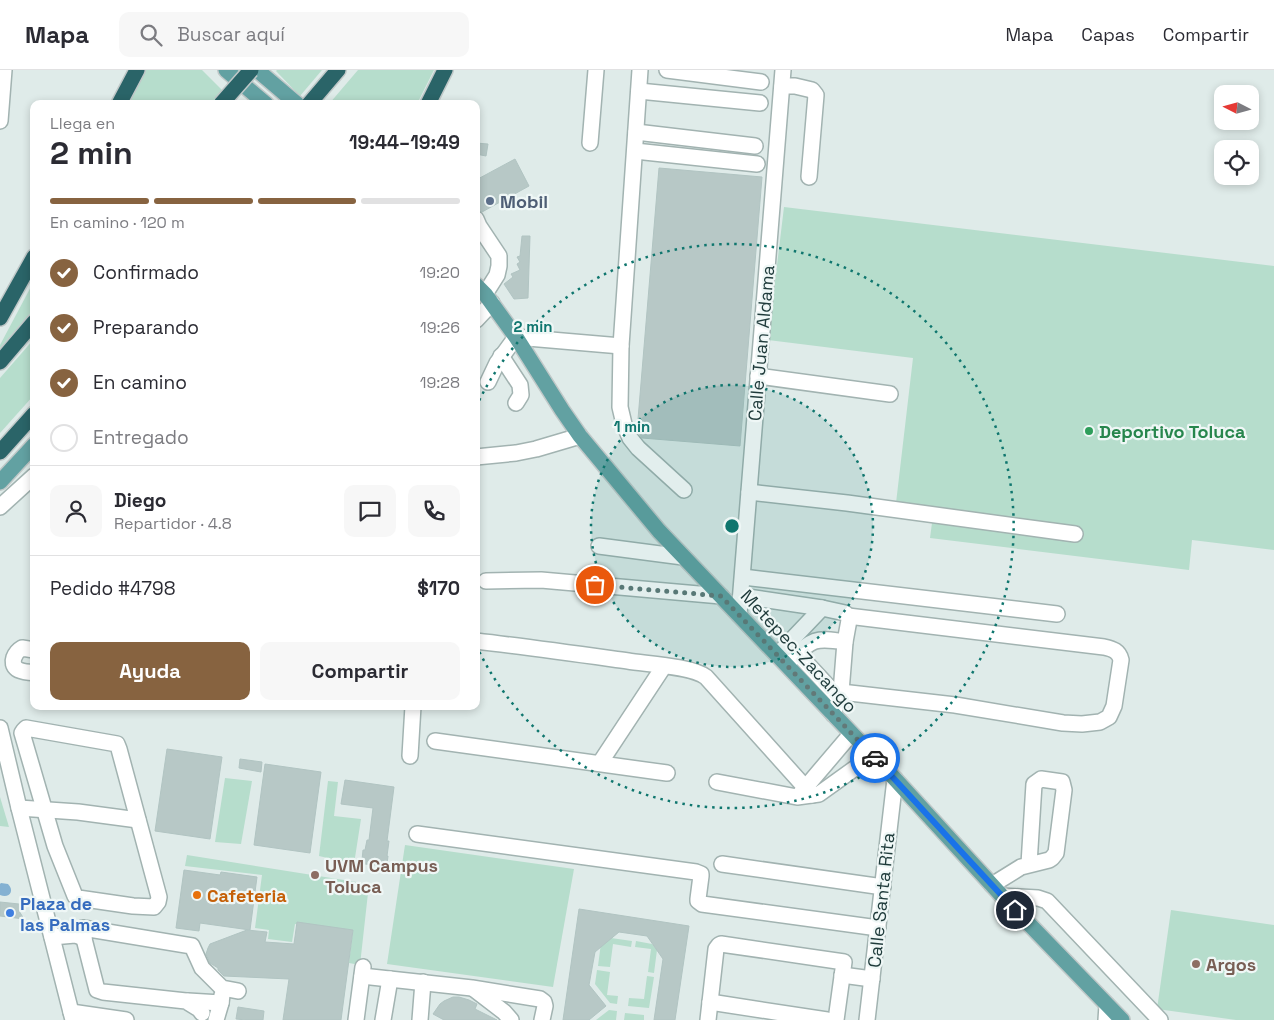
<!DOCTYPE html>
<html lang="es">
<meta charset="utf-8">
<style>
:root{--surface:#fff;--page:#f7f7f7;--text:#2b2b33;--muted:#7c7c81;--line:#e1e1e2;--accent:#876340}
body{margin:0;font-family:"Space Grotesk",sans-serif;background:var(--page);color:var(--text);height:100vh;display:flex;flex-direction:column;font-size:19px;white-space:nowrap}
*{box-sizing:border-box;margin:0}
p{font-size:16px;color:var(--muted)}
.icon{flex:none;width:28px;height:28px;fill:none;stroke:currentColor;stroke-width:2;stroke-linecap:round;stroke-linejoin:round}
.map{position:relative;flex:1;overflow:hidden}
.drawer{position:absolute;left:30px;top:30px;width:450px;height:610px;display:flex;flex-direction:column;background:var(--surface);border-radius:10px;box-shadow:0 2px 8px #0003}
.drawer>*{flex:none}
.needle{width:32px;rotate:276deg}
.controls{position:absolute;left:1214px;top:15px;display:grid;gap:10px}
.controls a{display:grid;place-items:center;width:45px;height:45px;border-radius:10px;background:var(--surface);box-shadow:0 2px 8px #0003;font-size:25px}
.pin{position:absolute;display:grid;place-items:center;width:42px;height:42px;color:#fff;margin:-21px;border:2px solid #fff;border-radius:50%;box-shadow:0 1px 5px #0007}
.courier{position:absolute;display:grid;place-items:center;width:50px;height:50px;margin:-25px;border:4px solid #1a73e8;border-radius:50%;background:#fff;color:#222;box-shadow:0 1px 6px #0007}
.summary em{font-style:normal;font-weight:800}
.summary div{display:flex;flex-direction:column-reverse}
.summary{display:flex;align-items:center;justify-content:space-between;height:85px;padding:0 20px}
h1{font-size:32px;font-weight:800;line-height:38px}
.bar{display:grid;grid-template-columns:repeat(4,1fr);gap:8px 5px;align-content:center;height:60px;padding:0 20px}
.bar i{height:6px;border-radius:4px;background:var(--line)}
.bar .active{background:var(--accent)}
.bar p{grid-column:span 4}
.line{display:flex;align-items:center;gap:12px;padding:0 20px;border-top:1px solid var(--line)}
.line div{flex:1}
.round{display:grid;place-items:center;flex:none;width:52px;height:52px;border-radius:10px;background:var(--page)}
ol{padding:0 20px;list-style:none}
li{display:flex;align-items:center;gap:15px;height:55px}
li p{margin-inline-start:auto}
li .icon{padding:5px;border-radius:50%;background:var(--accent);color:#fff;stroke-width:4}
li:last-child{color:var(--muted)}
li i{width:28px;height:28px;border:2px solid var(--line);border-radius:50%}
.button{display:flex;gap:10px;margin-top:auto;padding:10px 20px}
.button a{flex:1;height:58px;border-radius:10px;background:var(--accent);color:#fff;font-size:20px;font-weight:800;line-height:58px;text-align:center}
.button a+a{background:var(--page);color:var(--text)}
header{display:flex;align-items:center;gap:30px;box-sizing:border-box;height:70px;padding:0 25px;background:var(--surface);border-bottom:1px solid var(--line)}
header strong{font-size:24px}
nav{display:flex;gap:28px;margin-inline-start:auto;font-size:18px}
.search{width:350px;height:45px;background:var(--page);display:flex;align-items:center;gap:12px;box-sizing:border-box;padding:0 18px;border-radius:10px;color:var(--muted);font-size:19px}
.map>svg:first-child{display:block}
.green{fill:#b6ddcc}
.water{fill:#84b1d2}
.building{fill:#b7c8c6;stroke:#b1c4c2}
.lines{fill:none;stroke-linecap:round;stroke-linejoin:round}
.minor-casing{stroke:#a2b3b1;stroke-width:18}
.major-casing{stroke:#c0c8c8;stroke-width:18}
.highway-casing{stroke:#c0c8c8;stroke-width:18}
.minor{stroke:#fff;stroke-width:15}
.major{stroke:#62a1a2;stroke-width:15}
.highway{stroke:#2a6468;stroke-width:15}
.highway-bridge-casing{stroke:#c0c8c8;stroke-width:18;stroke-linecap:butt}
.highway-bridge{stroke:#2a6468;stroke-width:15}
.done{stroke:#627978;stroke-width:5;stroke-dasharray:0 9}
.route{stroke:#1a73e8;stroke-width:6}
.ring{fill:none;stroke:#0f766e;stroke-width:2.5;stroke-dasharray:2.5 5}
.service-dot{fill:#5c6f8a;stroke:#eff7f6;stroke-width:2}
.leisure-dot{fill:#2e9e5b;stroke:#eff7f6;stroke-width:2}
.education-dot{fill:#8d6e63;stroke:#eff7f6;stroke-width:2}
.food-dot{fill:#e8710a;stroke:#eff7f6;stroke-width:2}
.shop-dot{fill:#3f7fe0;stroke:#eff7f6;stroke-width:2}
.labels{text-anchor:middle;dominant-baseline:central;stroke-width:4.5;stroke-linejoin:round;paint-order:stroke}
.service-label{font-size:18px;font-weight:bold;fill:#4e5e75;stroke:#eff7f6;text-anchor:start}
.street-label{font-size:18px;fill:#1f3b3b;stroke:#eff7f6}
.leisure-label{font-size:18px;font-weight:bold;fill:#27864d;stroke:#eff7f6;text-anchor:start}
.education-label{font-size:18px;font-weight:bold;fill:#785e54;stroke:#eff7f6;text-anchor:start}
.food-label{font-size:18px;font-weight:bold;fill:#c56008;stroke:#eff7f6;text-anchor:start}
.shop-label{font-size:18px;font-weight:bold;fill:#366cbe;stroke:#eff7f6;text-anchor:start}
.centre{fill:#0f766e;stroke:#eff7f6;stroke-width:2.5}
.ring-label{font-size:15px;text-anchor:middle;font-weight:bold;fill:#0f766e;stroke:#eff7f6;stroke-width:4.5;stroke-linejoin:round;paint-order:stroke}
</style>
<header>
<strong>Mapa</strong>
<div class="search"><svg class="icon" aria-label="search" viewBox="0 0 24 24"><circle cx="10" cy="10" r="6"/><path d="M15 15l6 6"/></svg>Buscar aquí</div>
<nav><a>Mapa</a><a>Capas</a><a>Compartir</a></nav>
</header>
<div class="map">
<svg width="1274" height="950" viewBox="0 0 1274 950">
<rect width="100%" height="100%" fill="#dfebe9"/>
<g class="green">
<polygon points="145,0 202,0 223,21 213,34 127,34"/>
<polygon points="277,0 322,0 300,26 276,1"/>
<polygon points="358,0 434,0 417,34 329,34"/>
<polygon points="784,137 1274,196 1274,480 1192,470 1189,500 930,468 934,438 896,433 913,288 768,270"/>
<polygon points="34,211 34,239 0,278 0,275"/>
<polygon points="34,269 34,325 0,363 0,308"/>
<polygon points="225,708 252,711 241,774 215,772"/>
<polygon points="328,711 338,712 334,746 361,749 354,794 319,786"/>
<polygon points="0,727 9,757 0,756"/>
<polygon points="405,775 574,799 553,917 387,894"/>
<polygon points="187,785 369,814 360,895 349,893 353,860 295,854 292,872 268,869 269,860 255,858 262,805 185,796"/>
<polygon points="1171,840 1274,855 1274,950 1236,950 1157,939"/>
<polygon points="611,868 632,871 631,877 613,874 610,897 598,896 601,873"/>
<polygon points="636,871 652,874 657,880 654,903 648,902 651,879 635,877"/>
<polygon points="597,900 610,902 607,925 618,926 617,934 610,933 595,914"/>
<polygon points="647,906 654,907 649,938 628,936 629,928 644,929"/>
<polygon points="609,940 617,941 616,950 596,950"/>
<polygon points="625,943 644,945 644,950 624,950"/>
</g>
<path class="water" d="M1,813L8,814C15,821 9,829 0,825V814Z"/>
<g class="building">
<polygon points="476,73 488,74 486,86 476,84"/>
<polygon points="515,89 529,116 482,142 476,140 476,110"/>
<polygon points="659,98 762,107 740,376 642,368 637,361"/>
<polygon points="522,166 530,166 528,228 514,229 504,214 513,207 511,204 520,200 517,194 520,192 517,187 520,186"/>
<polygon points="167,679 222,687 210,769 155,761"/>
<polygon points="240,689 262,692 261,702 239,698"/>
<polygon points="265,694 321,702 310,783 254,775"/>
<polygon points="345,710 394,717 387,771 389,771 387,786 388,786 387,794 384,796 365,794 362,790 363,780 365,780 367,770 369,770 373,738 341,734"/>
<polygon points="184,800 220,805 221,802 257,807 250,860 200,853 199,861 176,858"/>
<polygon points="0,832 19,834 19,841 24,849 0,846"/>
<polygon points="579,839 689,856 675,950 654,950 663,889 647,866 619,862 595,882 589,915 606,936 589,950 563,950"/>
<polygon points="297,852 353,860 341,950 283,950 289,909 224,906 218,900 218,898 210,893 206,884 208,878 210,874 247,860 267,862 265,872 294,874"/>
<polygon points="453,927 459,927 469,930 477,934 475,939 497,950 444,950 433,944 440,934 444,931"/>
<polygon points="238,937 264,941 263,950 246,950 236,949"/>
</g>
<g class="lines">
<defs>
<g id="minor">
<polyline points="640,0 621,276 620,337 624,354 630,368 638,378 684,420"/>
<polyline points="667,0 761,12"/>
<polyline points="782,16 795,16 812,20 816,25 809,107"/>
<polyline points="639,21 760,33"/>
<polyline points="0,51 4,0"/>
<polyline points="636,62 755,76"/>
<polyline points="590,73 596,0"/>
<polyline points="635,81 757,94"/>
<polyline points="476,149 479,156 499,186 499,196 497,205 485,224"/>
<polyline points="476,250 492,233"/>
<polyline points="501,286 520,315 521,325 516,333"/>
<polyline points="758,306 890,324"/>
<polyline points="488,312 497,293 516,267 621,276"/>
<polyline points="476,387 516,383 536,379 580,366"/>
<polyline points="749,422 847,433 1075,464"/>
<polyline points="0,437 34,406"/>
<polyline points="599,476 683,487"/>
<polyline points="743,507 1057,544"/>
<polyline points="486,511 541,510 721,526"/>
<polyline points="741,526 822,538 845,543 848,546 849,550 845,572 841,622 833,644"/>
<polyline points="739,545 783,0"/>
<path d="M476,571C527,577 577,584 628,591C646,594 692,596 706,607L812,725"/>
<polyline points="788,573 839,628"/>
<path d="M34,580L22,578C15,582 9,593 17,599C21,602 29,602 34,603"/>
<polyline points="782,580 822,538"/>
<path d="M791,590C812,569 815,567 845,572"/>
<path d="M841,622L955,635L1063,653L1082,654L1100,652L1109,647L1114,636L1121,590C1119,581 1113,579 1104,577L848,546"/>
<polyline points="0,658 19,738 73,950"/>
<polygon points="26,658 117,674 119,679 159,827 158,832 154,837 133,836 78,828 75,826 55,776 22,663 24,660"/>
<polyline points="435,671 667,703"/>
<polyline points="410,686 413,636"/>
<polyline points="600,693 664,596"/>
<polyline points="717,712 797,727 819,724 872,686"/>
<polyline points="800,724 851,664"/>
<polyline points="19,738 78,742 138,750"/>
<polyline points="417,764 696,802 701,804 701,806 698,829 698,831 702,834 878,858"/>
<polyline points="722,794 883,817"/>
<polyline points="992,815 1021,797 1049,790 1052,788 1056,783 1064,720 1062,712 1041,709 1034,714 1029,794"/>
<polyline points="1002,826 1038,828 1047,831 1160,950"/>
<polyline points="52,867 75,865 84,868"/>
<polyline points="842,905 872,909"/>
<polyline points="362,906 472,918 540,929 544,932 545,936 542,950"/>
<polyline points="474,919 504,942 511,950"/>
<polyline points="188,931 221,933"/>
<polyline points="710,932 827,950"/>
<polyline points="71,942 126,950"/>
<polyline points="202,943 199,939 186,931 103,922 97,920 82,861 83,858 192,876 202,898 222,918 238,921"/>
<polyline points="216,950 221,933 222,925"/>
<polyline points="356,950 363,897"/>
<polyline points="383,950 390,909"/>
<polyline points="420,950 423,912"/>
<polyline points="708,950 716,879 719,875 721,874 844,892 836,950"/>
<polyline points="867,950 895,709"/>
<polyline points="1106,950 1107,935"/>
</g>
<g id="major">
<polyline points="226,0 266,34"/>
<polyline points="257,0 297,34"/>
<polyline points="476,215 485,224 516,267 562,340 580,366 659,461 895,709 1002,826 1122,950"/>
<polyline points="0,412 34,375"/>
</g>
<g id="highway">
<polyline points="119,34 137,0"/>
<polyline points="309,34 338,0"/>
<polyline points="428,34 445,0"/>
<polyline points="0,248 34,187"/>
<polyline points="0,292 34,252"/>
<polyline points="0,382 34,344"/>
</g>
</defs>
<use href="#minor" class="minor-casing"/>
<use href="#major" class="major-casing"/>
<use href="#highway" class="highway-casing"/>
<use href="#minor" class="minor"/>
<use href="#major" class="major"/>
<use href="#highway" class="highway"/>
<defs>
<polyline id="highway-bridge" points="221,34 251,0"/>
</defs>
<use href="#highway-bridge" class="highway-bridge-casing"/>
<use href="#highway-bridge" class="highway-bridge"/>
</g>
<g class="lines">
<polyline class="done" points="595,515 721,526 875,688"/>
<polyline class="route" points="875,688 1015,840"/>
</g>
<circle cx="732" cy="456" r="141" fill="#0f766e" fill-opacity=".12"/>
<g class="ring">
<circle cx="732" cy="456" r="141"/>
<path d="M476 337A282 282 0 1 1 476 575"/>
</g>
<circle class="service-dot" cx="490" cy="131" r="5"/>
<circle class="leisure-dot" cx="1089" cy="361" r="5"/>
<g class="education-dot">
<circle cx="315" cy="805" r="5"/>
<circle cx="1196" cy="894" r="5"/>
</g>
<circle class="food-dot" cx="197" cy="825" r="5"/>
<circle class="shop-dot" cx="10" cy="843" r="5"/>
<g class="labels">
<g class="service-label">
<text x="500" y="131">Mobil</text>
</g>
<g class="street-label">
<text transform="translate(761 273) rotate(-85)">Calle Juan Aldama</text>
<text transform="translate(799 581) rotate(47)">Metepec-Zacango</text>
<text transform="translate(881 830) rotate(-84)">Calle Santa Rita</text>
</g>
<g class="leisure-label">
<text x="1099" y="361">Deportivo Toluca</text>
</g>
<g class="education-label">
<text x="325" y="795">UVM Campus<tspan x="325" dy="21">Toluca</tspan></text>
<text x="1206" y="894">Argos</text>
</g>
<g class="food-label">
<text x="207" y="825">Cafeteria</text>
</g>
<g class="shop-label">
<text x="20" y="833">Plaza de<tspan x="20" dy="21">las Palmas</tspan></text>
</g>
</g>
<circle cx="732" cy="456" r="8" class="centre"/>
<g class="ring-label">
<text x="533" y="262">2 min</text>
<text x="632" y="362">1 min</text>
</g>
</svg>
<div class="controls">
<a><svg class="needle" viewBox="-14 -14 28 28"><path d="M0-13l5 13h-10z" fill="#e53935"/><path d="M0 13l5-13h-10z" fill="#7c7c81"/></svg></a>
<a><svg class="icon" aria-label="locate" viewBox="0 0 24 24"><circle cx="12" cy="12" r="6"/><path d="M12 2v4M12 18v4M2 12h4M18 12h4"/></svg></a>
</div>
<div class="pin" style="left:595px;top:515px;background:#ea580c"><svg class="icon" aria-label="bag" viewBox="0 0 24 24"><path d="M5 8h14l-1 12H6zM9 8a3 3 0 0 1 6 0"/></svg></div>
<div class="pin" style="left:1015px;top:840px;background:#1f2937"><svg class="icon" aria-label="home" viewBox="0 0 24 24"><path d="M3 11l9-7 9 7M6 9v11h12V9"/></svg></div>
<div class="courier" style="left:875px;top:688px"><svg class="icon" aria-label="car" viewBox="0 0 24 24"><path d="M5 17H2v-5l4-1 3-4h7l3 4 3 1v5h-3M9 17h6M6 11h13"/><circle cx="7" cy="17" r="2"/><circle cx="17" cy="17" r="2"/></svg></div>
<section class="drawer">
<div class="summary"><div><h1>2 min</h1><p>Llega en</p></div><em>19:44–19:49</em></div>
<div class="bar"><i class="active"></i><i class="active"></i><i class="active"></i><i></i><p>En camino · 120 m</p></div>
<ol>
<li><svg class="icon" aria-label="check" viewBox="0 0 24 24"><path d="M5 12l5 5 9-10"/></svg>Confirmado<p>19:20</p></li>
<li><svg class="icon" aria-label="check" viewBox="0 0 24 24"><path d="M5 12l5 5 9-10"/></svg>Preparando<p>19:26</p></li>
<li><svg class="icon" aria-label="check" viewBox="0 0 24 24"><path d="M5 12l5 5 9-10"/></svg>En camino<p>19:28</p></li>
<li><i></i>Entregado</li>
</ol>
<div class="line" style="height:90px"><a class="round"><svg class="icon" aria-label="person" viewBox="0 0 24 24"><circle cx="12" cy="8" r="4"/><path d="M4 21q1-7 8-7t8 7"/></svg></a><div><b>Diego</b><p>Repartidor · 4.8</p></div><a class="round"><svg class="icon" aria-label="chat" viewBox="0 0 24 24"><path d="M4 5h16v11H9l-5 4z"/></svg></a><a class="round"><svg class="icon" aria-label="phone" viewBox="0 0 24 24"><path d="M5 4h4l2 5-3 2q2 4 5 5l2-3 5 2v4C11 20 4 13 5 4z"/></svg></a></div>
<div class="line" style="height:65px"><div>Pedido #4798</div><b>$170</b></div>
<div class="button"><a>Ayuda</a><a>Compartir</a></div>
</section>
</div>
